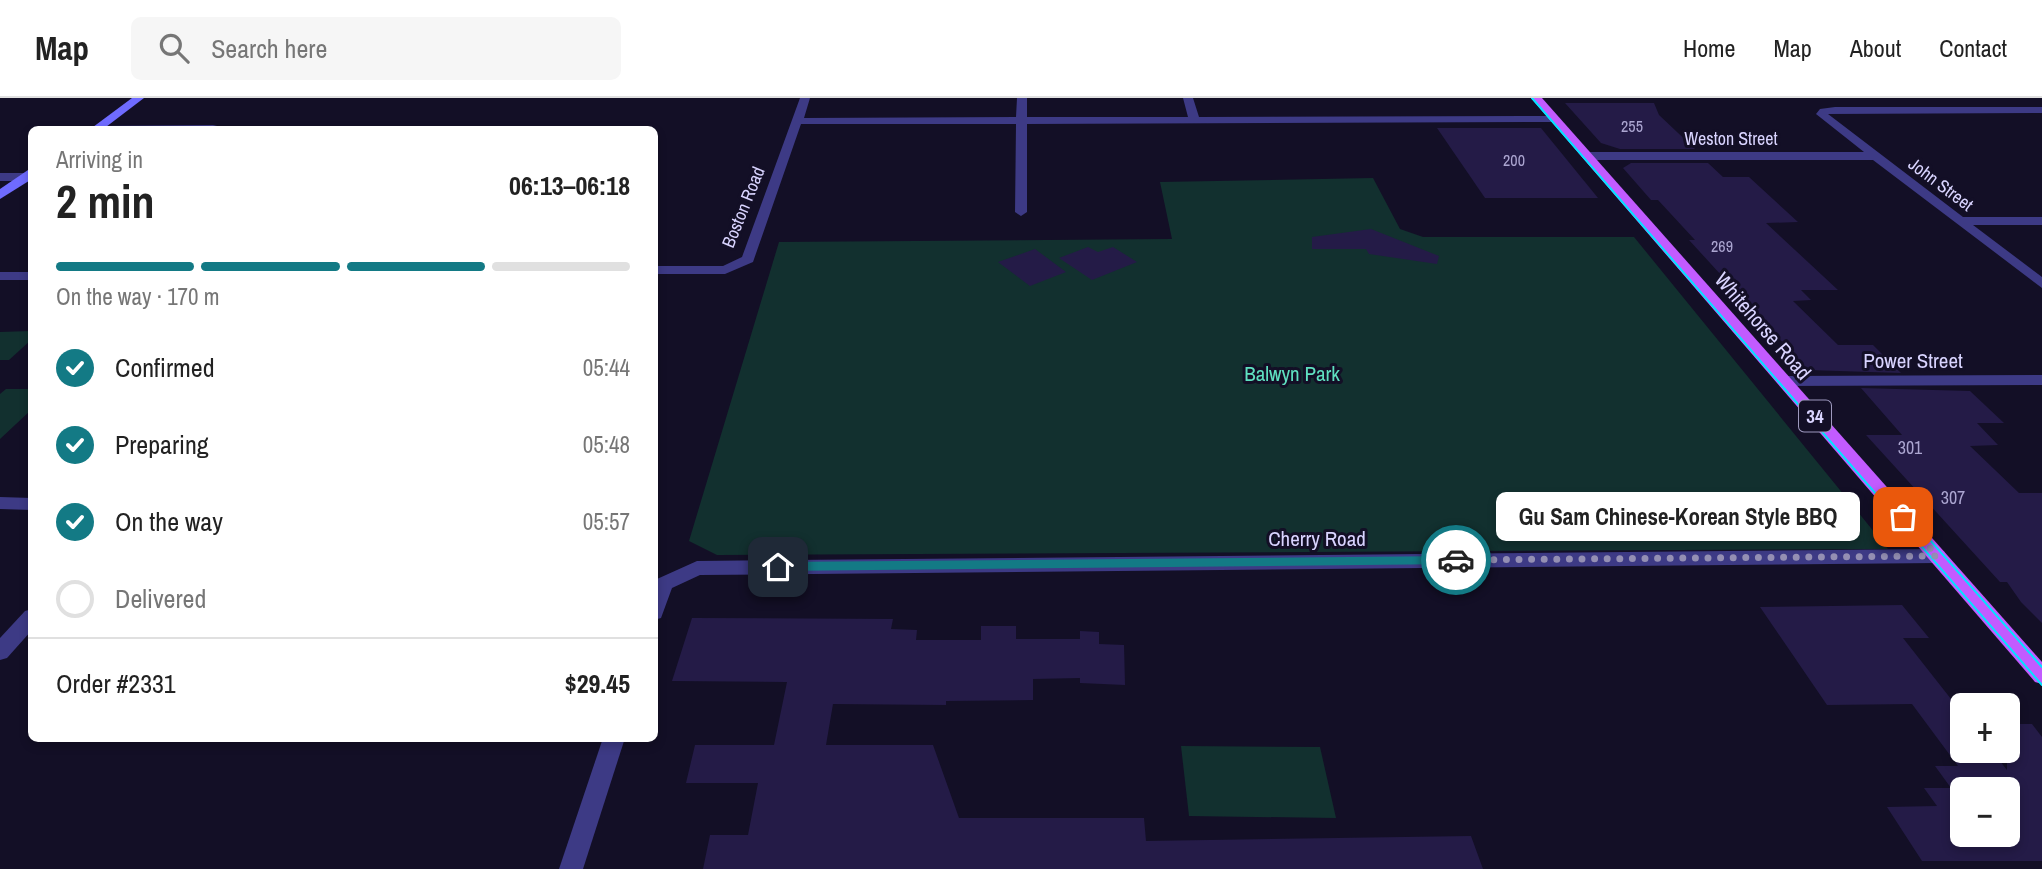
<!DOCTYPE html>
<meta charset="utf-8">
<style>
:root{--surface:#fff;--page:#f6f6f6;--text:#222;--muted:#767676;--line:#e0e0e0;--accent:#137a85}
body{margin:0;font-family:"Archivo Narrow",sans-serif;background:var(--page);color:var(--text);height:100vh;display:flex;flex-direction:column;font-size:26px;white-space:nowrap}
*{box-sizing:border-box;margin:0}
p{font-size:23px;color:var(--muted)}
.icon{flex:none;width:38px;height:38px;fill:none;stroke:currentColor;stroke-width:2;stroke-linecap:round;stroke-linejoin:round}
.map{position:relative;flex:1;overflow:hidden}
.details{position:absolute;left:28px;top:28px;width:630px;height:616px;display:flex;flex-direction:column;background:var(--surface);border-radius:10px;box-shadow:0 4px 10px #0003}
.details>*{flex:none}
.fabs{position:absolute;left:1950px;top:595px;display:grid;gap:14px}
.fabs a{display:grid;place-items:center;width:70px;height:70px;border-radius:10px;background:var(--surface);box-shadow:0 4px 10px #0003;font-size:35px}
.pin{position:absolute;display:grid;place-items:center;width:60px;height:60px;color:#fff;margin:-30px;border-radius:14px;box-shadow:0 4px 10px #0006}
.courier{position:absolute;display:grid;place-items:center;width:70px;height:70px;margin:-35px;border:5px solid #137a85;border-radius:50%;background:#fff;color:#222;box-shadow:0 2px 9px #0007}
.bubble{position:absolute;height:49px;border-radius:10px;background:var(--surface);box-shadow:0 4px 10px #0003;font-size:23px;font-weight:700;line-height:49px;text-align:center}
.summary em{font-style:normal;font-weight:700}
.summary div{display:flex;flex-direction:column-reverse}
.summary{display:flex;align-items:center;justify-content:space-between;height:119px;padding:0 28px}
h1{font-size:46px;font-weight:700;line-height:52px}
.bar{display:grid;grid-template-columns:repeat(4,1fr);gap:10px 7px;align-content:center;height:84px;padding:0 28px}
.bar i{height:9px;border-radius:5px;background:var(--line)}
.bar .current{background:var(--accent)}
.bar p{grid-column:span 4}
.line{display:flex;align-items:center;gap:18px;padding:0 28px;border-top:2px solid var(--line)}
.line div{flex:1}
ol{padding:0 28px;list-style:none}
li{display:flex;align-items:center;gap:21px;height:77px}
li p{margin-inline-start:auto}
li .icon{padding:7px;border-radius:50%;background:var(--accent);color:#fff;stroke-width:4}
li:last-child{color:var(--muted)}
li i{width:38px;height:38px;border:4px solid var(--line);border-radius:50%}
header{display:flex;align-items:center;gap:42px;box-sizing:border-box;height:98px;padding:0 35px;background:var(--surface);border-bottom:2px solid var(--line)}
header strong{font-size:33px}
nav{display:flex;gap:38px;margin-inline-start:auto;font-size:24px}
.search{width:490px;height:63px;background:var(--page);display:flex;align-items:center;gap:18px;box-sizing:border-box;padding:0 24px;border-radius:10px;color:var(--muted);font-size:26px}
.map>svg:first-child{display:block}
.green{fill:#12302f}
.building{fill:#241b47;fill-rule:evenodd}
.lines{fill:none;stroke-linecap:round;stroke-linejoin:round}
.street{fill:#3d3a85;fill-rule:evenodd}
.secondary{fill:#6f6bff;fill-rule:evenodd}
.primary{fill:#c25bff;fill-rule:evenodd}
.tram{stroke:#00e5ff;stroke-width:2}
.route{fill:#137a85}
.done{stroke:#948fb3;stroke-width:7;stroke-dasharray:0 12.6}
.labels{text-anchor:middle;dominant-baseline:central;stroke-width:6;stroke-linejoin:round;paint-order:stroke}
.far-number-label{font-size:16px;fill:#aca6d1}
.far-street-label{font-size:18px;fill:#d9d4ff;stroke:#130f26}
.number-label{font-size:18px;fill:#aca6d1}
.shield{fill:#130f26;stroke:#9e99be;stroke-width:2}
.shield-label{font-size:19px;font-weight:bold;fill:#d9d4ff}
.street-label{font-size:21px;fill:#d9d4ff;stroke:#130f26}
.park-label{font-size:21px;fill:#5fe0c0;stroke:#130f26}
</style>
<header>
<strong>Map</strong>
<div class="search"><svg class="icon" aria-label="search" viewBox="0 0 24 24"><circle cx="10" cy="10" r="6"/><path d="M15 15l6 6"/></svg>Search here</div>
<nav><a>Home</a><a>Map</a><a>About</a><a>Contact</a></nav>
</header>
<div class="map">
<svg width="2042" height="771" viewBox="0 0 2042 771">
<rect width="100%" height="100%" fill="#130f26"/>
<g class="green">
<polygon points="1373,80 1400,131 1423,139 1634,139 1888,451 717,457 689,443 779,144 1172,141 1160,84"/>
<polygon points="31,233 31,242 9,262 0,262 0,234"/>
<polygon points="6,291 31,291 31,312 0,341 0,296"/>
<polygon points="1181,648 1320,649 1336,720 1189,718"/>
</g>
<g class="building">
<polygon points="1565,5 1654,5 1659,17 1695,51 1620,51 1601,45"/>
<polygon points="1437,30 1541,30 1598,100 1485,100"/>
<polygon points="1631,65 1708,65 1723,79 1749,79 1798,124 1766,125 1838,192 1801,192 1811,202 1793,203 1838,247 1873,247 1901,275 1808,272 1689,142 1695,142 1658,102 1651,102 1623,70"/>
<polygon points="1371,131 1439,158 1437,166 1369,156 1366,151 1312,151 1312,139"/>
<polygon points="1088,149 1098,154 1113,149 1137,164 1092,182 1059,160"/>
<polygon points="1035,151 1066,174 1030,188 998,164"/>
<polygon points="1861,290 1970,293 2004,325 1977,325 1998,347 1970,348 2019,395 2042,395 2042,525 2021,504 2007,484 2000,484 1866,337 1902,337"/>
<path d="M1902,507L1929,540H1903L1962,615V653H1992L2007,672V626H2032L2042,639V763H1922L1887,709L1937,708L1924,690H1951L1935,668H1958L1912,606L1827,607L1760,509ZM1962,691H2007V737H1962Z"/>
<polygon points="692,520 893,521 891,531 917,532 916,542 981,542 981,528 1016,528 1016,541 1080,541 1080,533 1099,534 1099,546 1124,547 1125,587 1080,585 1080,580 1033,581 1033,602 946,603 946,607 833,606 826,647 933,647 959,720 1144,720 1146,743 1471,738 1483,771 703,771 710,737 748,737 758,685 686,685 695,647 774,647 787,584 672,583"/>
</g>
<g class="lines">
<g class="street">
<polygon points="800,0 810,0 804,20 1016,19 1017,0 1027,0 1027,19 1188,19 1183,0 1193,0 1199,19 1554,18 1560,21 1554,24 1027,26 1027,114 1021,118 1015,114 1016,26 801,26 753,164 725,176 654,176 654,168 723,168 742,159"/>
<polygon points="1835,9 2042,9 2042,15 1828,16 1963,119 2042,119 2042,127 1973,127 2042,179 2042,190 1873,62 1587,62 1581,58 1587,54 1864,54 1816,16 1820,11"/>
<polygon points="213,27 217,28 218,32 88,31 94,28"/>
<polygon points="0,75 25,75 31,79 25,83 0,83"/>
<rect x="0" y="174" width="32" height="8"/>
<polygon points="2042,277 2042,287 1784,288 1776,283 1784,278"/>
<polygon points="0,399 32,400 32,412 0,411"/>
<polygon points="1937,451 1944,453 1946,458 1944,463 1937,465 700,477 672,490 661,520 654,522 654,486 657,481 697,463"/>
<polygon points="32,511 32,532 7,560 0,562 0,540 25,513"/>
<polygon points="603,640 625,640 583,771 559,771"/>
</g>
<g class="secondary">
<polygon points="132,0 144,0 102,32 89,32"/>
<polygon points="28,72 32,72 32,81 0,101 0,91"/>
</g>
<polygon class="primary" points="1531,0 1542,0 2042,564 2042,586 2035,584"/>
<g class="tram">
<polyline points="1532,0 2042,587"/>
<polyline points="1899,407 2042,569"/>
</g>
</g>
<polygon class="route" points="1456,458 1462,462 1456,466 778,473 772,469 778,464"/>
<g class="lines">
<polyline class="done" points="1456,462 1937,458 1903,419"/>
</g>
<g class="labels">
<g class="far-number-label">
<text x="1632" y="28">255</text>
<text x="1514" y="62">200</text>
<text x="1722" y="148">269</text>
</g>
<g class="far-street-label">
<text x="1731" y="40">Weston Street</text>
<text transform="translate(1941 86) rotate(37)">John Street</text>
<text transform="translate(743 109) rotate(-68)">Boston Road</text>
</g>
<g class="number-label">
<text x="1910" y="349">301</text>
<text x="1953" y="399">307</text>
</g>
<rect class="shield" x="1799" y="302.5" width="32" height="31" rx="5"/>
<g class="shield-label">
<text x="1815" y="318">34</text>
</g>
<g class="street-label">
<text transform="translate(1763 228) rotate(49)">Whitehorse Road</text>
<text x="1913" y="262">Power Street</text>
<text x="1317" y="440">Cherry Road</text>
</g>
<g class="park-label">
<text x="1292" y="275">Balwyn Park</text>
</g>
</g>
</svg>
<div class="fabs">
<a>+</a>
<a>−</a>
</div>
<div class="pin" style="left:1903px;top:419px;background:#ea580c"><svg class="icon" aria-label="bag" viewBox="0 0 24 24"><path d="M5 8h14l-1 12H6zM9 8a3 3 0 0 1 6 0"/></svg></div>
<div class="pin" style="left:778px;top:469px;background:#1f2937"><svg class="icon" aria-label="home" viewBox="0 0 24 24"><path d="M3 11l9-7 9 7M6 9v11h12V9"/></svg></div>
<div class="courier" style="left:1456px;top:462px"><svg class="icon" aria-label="car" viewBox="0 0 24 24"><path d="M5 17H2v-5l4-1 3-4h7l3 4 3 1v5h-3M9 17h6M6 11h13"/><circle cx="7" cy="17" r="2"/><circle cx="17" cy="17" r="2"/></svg></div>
<div class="bubble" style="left:1496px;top:394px;width:364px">Gu Sam Chinese-Korean Style BBQ</div>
<section class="details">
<div class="summary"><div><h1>2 min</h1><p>Arriving in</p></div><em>06:13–06:18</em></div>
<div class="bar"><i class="current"></i><i class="current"></i><i class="current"></i><i></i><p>On the way · 170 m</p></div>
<ol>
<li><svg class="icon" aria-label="check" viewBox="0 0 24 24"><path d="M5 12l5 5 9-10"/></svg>Confirmed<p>05:44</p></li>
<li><svg class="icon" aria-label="check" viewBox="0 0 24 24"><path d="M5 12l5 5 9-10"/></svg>Preparing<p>05:48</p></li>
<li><svg class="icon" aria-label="check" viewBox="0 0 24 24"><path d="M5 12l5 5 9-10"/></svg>On the way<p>05:57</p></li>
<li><i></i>Delivered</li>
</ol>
<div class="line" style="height:91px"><div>Order #2331</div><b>$29.45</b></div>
</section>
</div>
